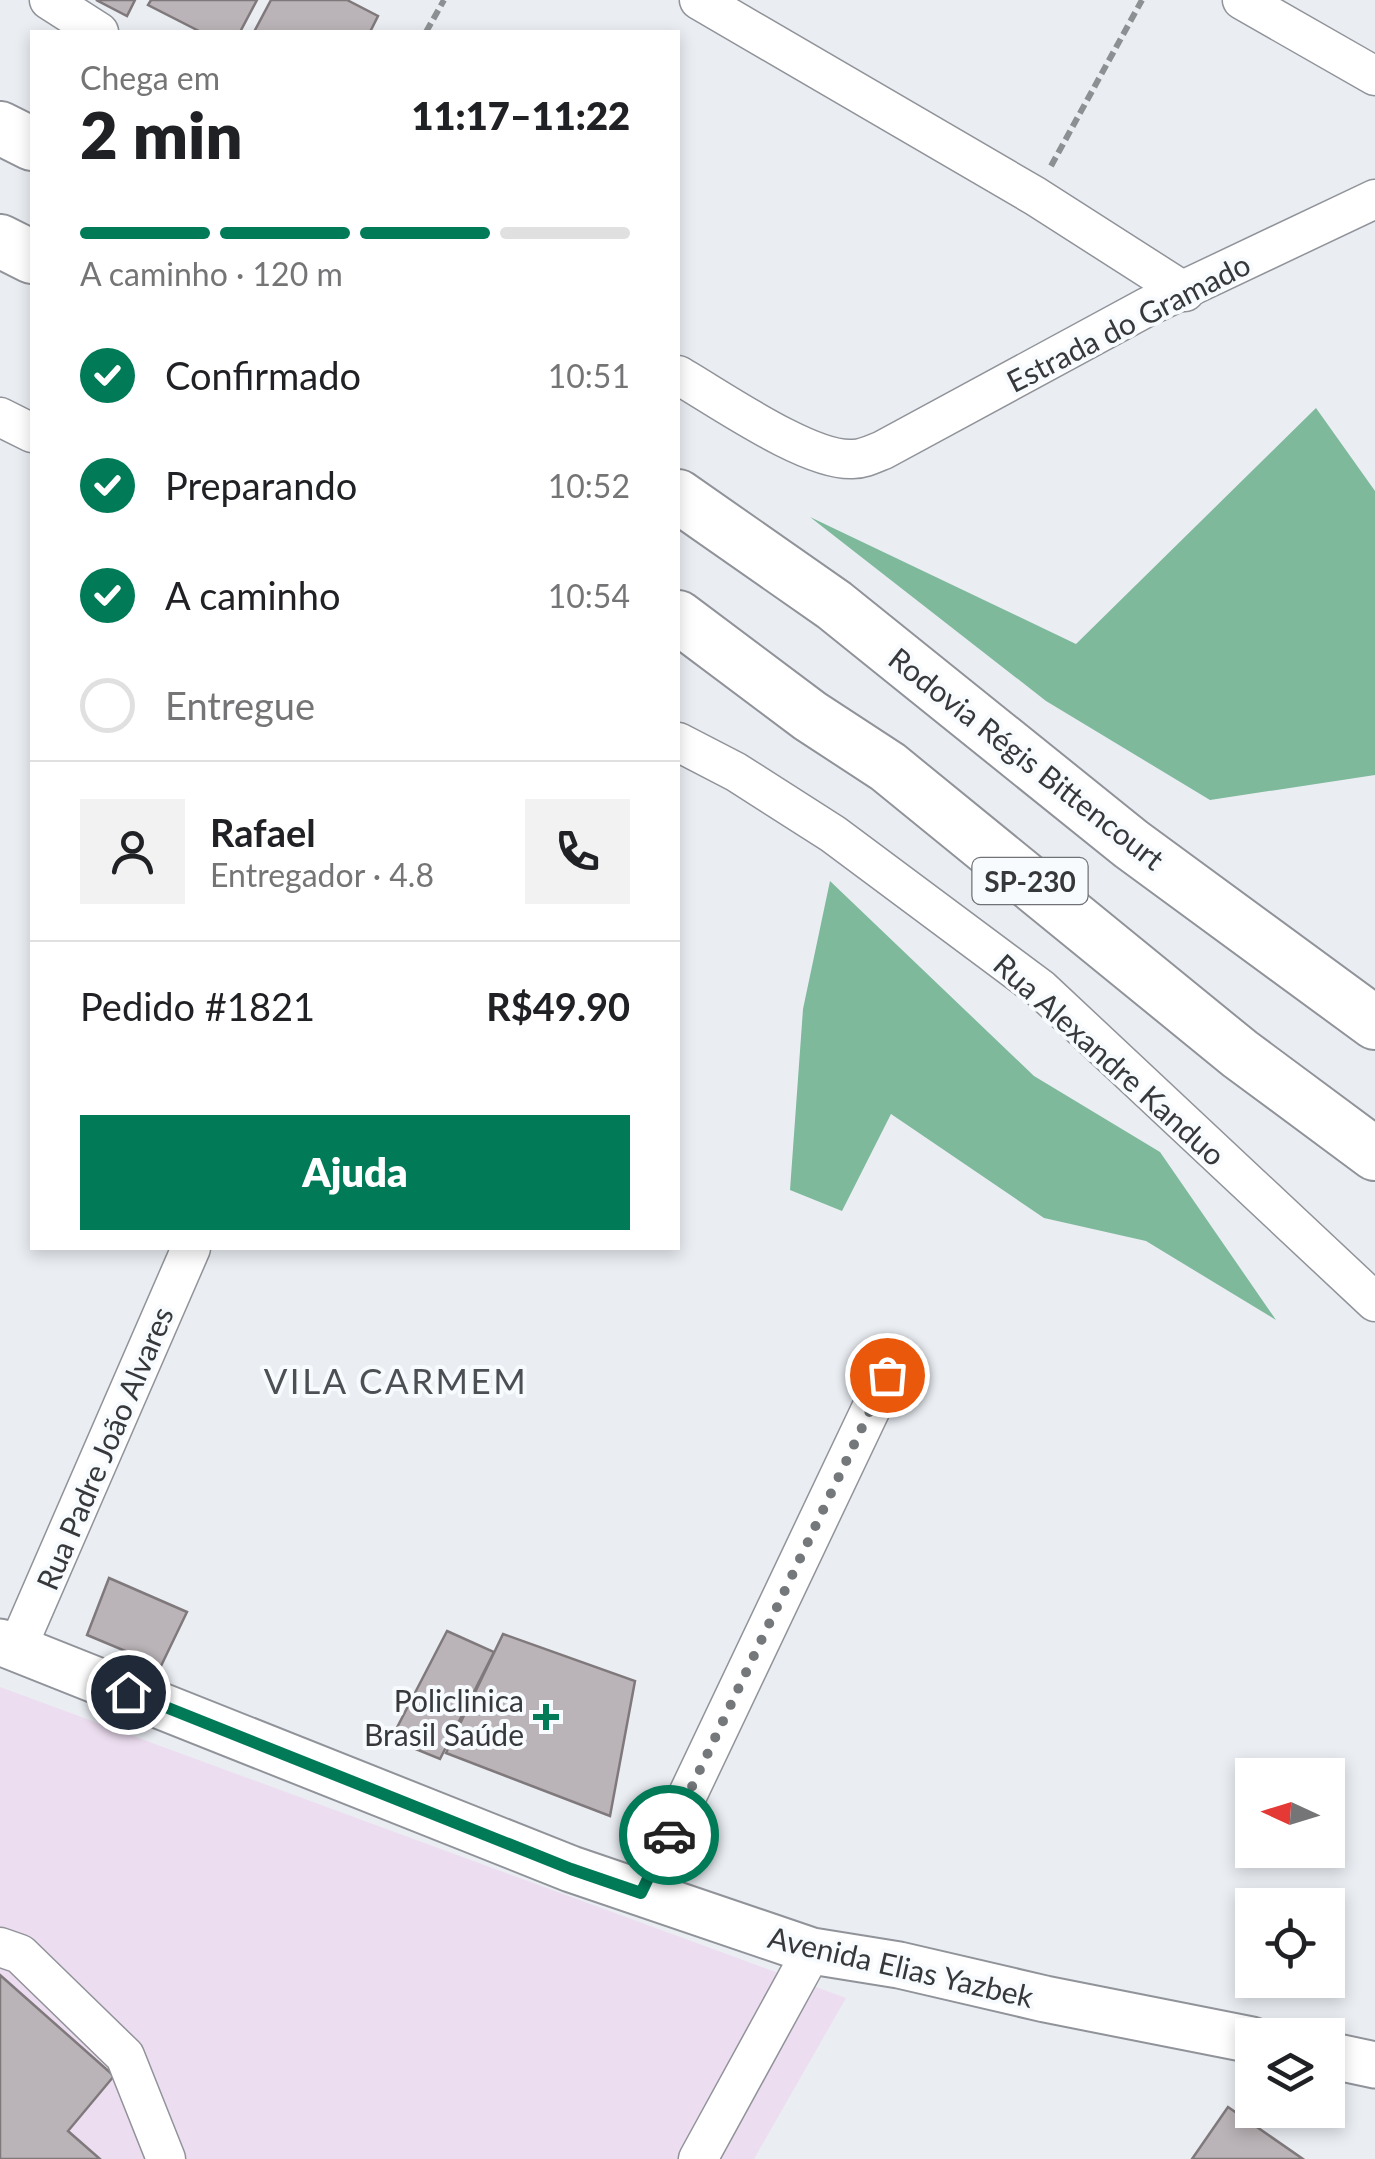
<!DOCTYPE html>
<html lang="pt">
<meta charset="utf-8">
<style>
:root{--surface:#fff;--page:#f2f2f2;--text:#202124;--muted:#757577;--line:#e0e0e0;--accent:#017a57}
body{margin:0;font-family:Lato,sans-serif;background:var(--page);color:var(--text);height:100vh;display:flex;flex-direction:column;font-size:38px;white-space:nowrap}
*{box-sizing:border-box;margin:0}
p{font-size:32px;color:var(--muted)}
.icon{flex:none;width:55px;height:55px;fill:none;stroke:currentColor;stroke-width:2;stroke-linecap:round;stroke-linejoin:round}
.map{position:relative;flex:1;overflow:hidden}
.details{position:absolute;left:30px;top:30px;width:650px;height:1220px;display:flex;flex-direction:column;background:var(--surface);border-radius:0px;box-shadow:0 5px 15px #0003}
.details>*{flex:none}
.needle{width:65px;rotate:274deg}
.fabs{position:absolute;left:1235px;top:1758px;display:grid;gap:20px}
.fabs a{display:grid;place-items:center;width:110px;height:110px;border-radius:0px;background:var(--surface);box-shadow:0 5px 15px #0003;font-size:50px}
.pin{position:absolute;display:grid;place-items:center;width:85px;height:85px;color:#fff;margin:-42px;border:5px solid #fff;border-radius:50%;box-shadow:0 2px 10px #0007}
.courier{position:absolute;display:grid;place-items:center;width:100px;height:100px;margin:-50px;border:8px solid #017a57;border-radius:50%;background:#fff;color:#222;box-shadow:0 2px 12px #0007}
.summary em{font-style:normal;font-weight:800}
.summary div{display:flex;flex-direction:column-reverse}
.summary{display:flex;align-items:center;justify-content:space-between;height:170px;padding:0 50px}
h1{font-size:65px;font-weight:800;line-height:75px}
.bar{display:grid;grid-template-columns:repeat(4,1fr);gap:15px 10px;align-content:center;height:120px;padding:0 50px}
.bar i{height:12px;border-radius:8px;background:var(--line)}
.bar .active{background:var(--accent)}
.bar p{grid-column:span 4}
.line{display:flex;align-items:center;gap:25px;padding:0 50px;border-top:2px solid var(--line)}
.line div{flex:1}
.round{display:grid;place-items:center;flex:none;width:105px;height:105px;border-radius:0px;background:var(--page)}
ol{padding:0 50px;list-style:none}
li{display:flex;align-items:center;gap:30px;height:110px}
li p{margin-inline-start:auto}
li .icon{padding:10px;border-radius:50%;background:var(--accent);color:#fff;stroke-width:4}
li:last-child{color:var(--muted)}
li i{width:55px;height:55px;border:5px solid var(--line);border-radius:50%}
.button{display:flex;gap:20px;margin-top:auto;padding:20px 50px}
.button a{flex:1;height:115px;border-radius:0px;background:var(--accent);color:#fff;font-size:40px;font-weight:800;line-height:115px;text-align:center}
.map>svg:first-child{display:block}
.industrial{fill:#edddf0}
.forest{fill:#7eb99b}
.building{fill:#bab3b7;stroke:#7f797c;stroke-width:2.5}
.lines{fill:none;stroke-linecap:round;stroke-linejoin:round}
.minor-casing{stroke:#909399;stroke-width:41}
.major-casing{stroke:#909399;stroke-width:49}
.highway-casing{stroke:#909399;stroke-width:56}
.path{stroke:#8d9093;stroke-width:6;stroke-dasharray:10 5;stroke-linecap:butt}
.minor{stroke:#fff;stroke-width:38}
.major{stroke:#fff;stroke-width:45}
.highway{stroke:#fff;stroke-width:52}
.done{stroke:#75787b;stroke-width:10;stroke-dasharray:0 18}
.route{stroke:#017a57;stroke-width:12}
.poi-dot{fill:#017a57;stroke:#f8fbfe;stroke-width:4}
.labels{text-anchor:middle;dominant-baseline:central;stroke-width:8;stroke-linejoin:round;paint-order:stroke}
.shield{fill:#f8fbfe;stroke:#707275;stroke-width:2.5}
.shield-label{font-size:28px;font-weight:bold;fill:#36383a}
.street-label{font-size:30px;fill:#36383a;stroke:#f8fbfe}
.poi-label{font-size:30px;fill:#36383a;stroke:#f8fbfe;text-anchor:end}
.quarter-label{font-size:35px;letter-spacing:2.5px;fill:#4c4f54;stroke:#f8fbfe}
</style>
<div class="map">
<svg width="1375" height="2159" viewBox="0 0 1375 2159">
<rect width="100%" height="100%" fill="#eaeef3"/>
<polygon class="industrial" points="0,1687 846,1998 754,2159 0,2159"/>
<g class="forest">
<polygon points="1316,408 1375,491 1375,775 1210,800 1046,701 810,517 1076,644"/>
<polygon points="830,881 1034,1076 1160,1152 1276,1320 1146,1241 1044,1218 891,1114 842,1211 790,1190 803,1009"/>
</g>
<g class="building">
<polygon points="96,0 135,0 127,16"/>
<polygon points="151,0 257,0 240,32 201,32 148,5"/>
<polygon points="271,0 347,0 378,16 370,32 254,32"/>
<polygon points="109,1578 187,1612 161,1666 87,1635"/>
<polygon points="447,1631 494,1652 440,1759 391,1739"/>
<polygon points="503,1634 635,1681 610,1816 446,1753"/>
<polygon points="0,1975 114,2076 68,2131 100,2159 0,2159"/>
<polygon points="1228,2107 1303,2159 1192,2159"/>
</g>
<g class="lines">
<defs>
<g id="minor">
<polyline points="49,0 99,32"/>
<polyline points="699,0 1035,196 1185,292"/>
<polyline points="1242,0 1375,76"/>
<path d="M678,375C718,398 809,462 853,459C863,459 873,454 883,450L1147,307L1375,199"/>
<polyline points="0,417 32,433"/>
<polyline points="678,742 736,772 833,834 1041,989 1375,1302"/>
<polyline points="17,1648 191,1248"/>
<polyline points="641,1893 887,1375"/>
<polyline points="0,1947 20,1954 125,2056 166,2159"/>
<polyline points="698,2159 812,1951"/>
</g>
<g id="major">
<polyline points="0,1642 571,1869 812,1951 899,1965 1045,1999 1252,2040"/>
<polyline points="1328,2055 1375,2065"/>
</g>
<g id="highway">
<polyline points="0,128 32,144"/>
<polyline points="0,241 32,257"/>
<polyline points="678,496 834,605 1131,844 1375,1023"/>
<polyline points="678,617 810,716 888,767 1240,1054 1375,1154"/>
</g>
</defs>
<use href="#minor" class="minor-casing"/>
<use href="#major" class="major-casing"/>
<use href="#highway" class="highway-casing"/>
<g class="path">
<polyline points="426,32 444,0"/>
<polyline points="1051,166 1142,0"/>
</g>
<use href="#minor" class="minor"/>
<use href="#major" class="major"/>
<use href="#highway" class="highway"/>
</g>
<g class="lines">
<polyline class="done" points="669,1835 887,1375"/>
<polyline class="route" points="128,1692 571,1869 641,1893 669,1835"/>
</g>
<path class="poi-dot" d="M541 1702h10v10h10v10h-10v10h-10v-10h-10v-10h10z"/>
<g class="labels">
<rect class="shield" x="972.5" y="858" width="115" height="46" rx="8"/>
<g class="shield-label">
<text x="1030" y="881">SP-230</text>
</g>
<g class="street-label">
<text transform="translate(1128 322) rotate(-27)">Estrada do Gramado</text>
<text transform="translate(1027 758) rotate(38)">Rodovia Régis Bittencourt</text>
<text transform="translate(1110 1059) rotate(42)">Rua Alexandre Kanduo</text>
<text transform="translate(104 1448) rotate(-67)">Rua Padre João Alvares</text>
<text transform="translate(901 1966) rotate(13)">Avenida Elias Yazbek</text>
</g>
<g class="poi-label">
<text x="524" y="1700">Policlinica<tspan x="524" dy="34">Brasil Saúde</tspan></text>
</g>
<g class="quarter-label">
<text x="396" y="1380">VILA CARMEM</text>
</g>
</g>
</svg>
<div class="fabs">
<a><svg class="needle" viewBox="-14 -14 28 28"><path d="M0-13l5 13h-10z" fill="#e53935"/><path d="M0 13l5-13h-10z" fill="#757577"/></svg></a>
<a><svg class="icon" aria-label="locate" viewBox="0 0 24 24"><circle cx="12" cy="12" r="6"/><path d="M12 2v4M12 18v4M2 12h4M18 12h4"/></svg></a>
<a><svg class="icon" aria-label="layers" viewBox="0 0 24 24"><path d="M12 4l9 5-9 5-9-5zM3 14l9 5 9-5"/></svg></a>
</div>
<div class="pin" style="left:887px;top:1375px;background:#ea580c"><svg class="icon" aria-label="bag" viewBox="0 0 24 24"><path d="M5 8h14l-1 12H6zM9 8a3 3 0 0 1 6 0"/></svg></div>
<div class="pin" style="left:128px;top:1692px;background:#1f2937"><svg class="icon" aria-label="home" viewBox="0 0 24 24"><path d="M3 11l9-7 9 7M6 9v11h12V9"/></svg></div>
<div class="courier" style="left:669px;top:1835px"><svg class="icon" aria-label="car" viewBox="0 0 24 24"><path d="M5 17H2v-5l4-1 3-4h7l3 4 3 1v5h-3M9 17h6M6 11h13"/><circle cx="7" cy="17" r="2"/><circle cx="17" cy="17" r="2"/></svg></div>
<section class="details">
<div class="summary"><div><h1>2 min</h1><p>Chega em</p></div><em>11:17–11:22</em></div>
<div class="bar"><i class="active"></i><i class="active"></i><i class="active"></i><i></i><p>A caminho · 120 m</p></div>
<ol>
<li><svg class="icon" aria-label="check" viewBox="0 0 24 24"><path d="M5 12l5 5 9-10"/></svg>Confirmado<p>10:51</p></li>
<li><svg class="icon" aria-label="check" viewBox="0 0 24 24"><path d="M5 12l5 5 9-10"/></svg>Preparando<p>10:52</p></li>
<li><svg class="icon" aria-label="check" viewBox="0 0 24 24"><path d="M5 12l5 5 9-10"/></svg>A caminho<p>10:54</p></li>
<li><i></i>Entregue</li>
</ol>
<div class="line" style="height:180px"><a class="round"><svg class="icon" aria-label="person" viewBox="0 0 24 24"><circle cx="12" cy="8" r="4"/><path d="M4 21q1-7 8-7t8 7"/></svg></a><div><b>Rafael</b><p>Entregador · 4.8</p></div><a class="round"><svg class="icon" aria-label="phone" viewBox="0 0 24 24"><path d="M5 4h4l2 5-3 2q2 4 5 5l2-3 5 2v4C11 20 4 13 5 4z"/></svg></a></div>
<div class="line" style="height:130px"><div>Pedido #1821</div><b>R$49.90</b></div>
<div class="button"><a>Ajuda</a></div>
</section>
</div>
